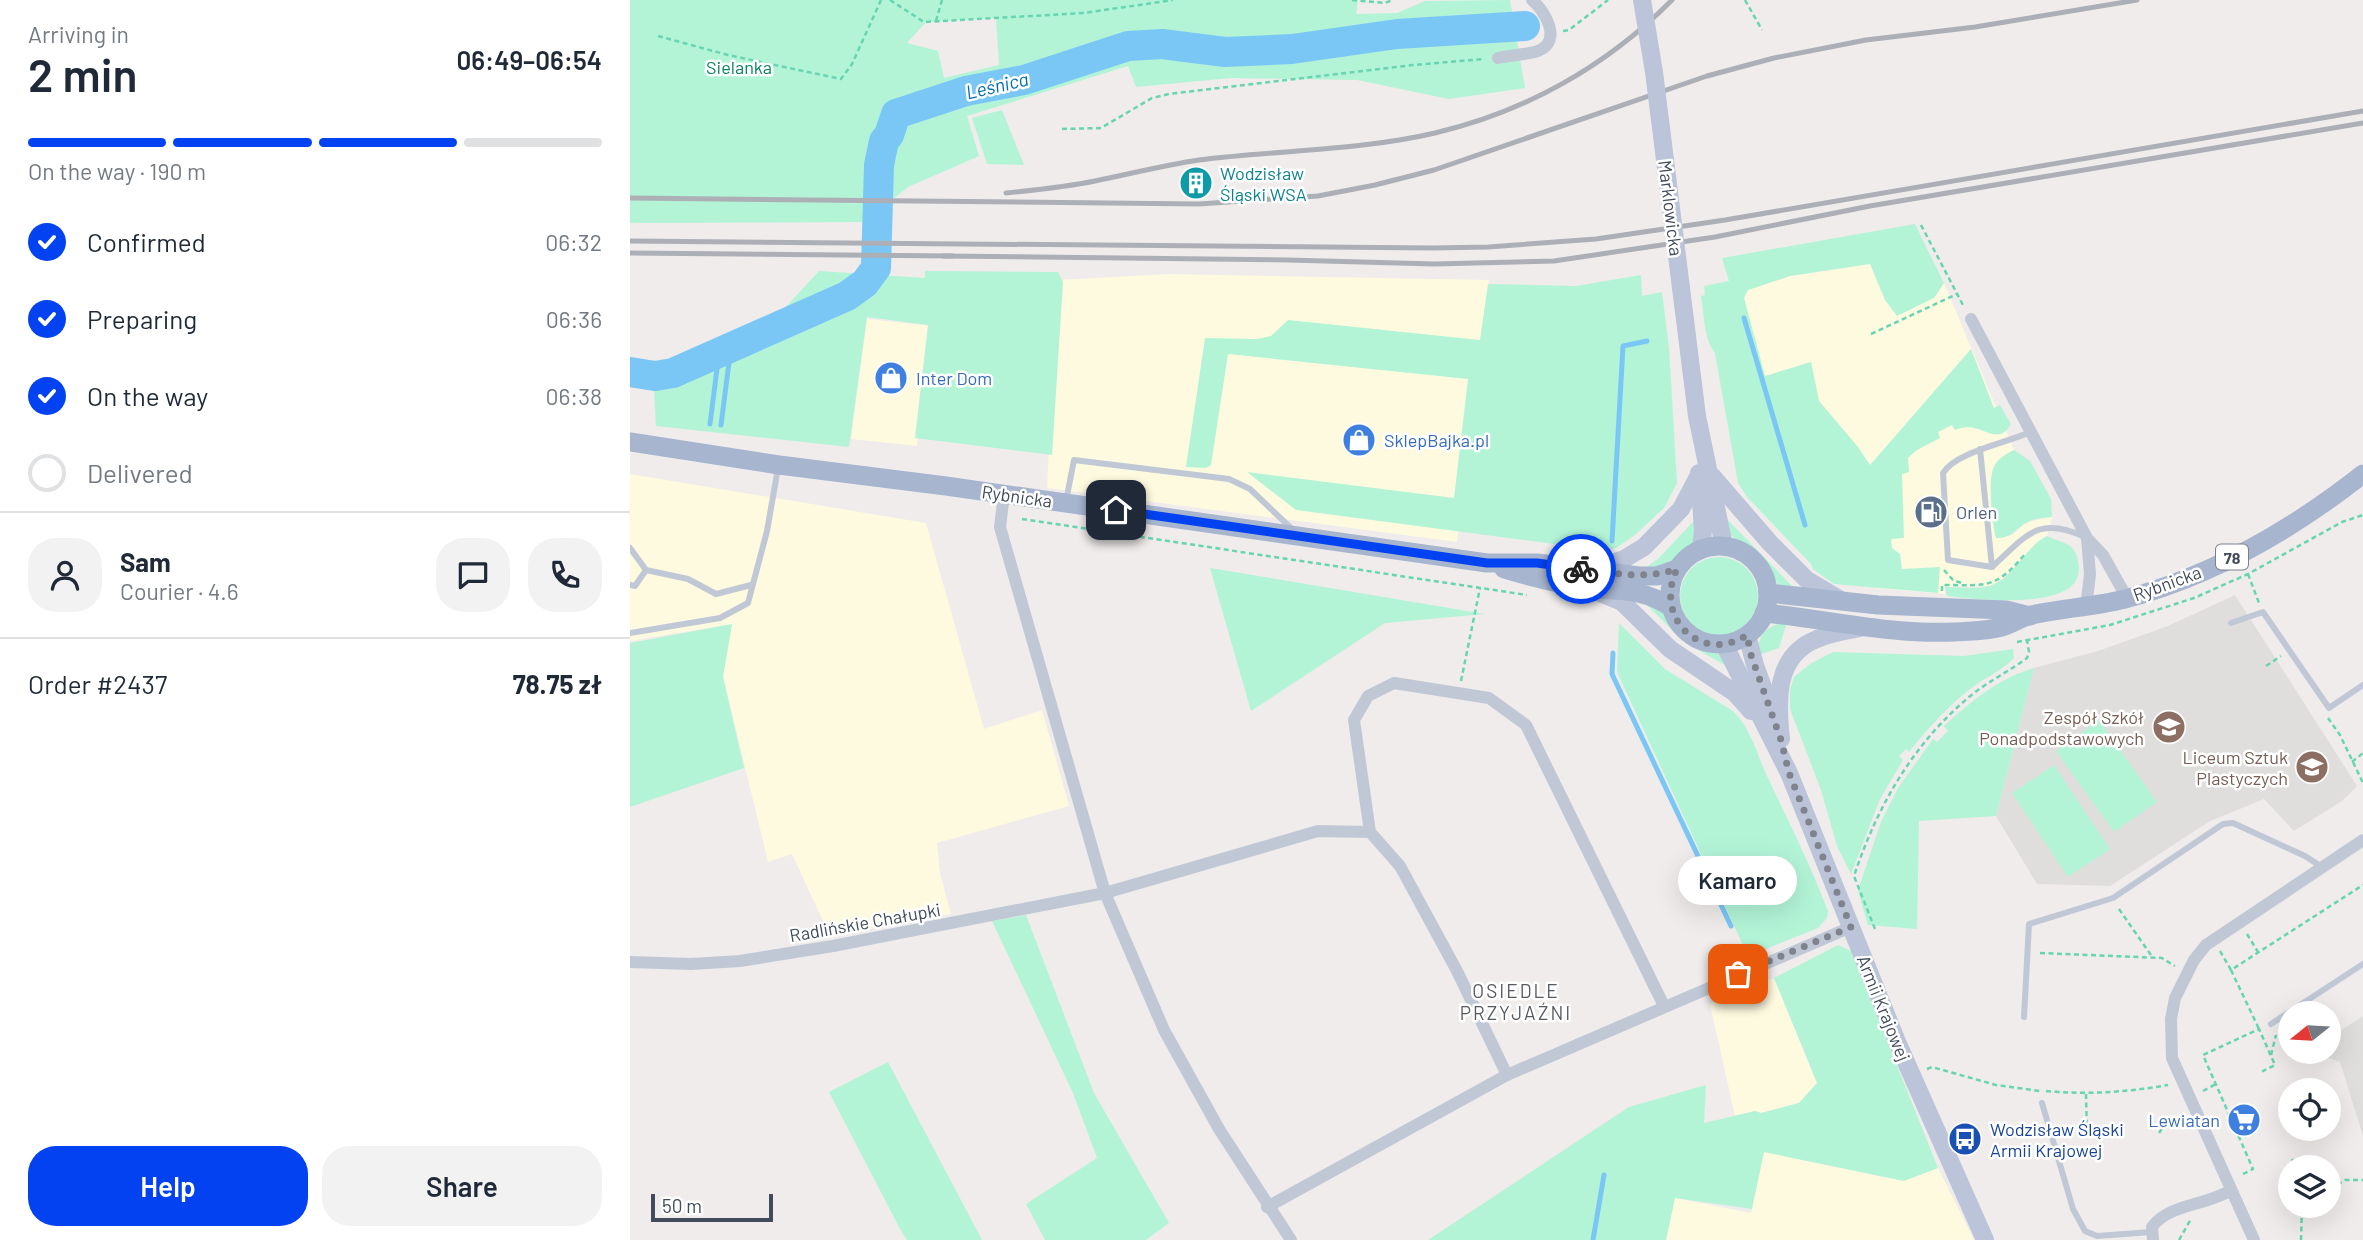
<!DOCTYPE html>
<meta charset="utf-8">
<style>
:root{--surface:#fff;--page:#f2f2f3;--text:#1f2937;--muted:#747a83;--line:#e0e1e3;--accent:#0342f1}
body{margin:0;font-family:Barlow,sans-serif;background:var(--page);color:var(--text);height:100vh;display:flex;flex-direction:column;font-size:26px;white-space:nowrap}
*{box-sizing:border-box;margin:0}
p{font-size:23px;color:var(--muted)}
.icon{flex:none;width:38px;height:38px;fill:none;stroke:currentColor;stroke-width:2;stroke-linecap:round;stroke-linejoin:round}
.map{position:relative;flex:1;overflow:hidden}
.panel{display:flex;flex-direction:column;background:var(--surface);width:630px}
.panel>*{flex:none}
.needle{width:46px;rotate:252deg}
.buttons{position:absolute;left:1648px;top:1001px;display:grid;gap:14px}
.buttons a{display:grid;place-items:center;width:63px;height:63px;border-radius:50%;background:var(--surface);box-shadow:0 7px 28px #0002;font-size:35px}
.scale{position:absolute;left:21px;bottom:18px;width:122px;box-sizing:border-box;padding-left:7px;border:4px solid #424b5b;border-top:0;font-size:19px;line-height:24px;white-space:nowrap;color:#424b5b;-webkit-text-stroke:5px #fff;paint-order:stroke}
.pin{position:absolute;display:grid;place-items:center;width:60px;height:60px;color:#fff;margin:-30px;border-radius:14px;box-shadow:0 4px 10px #0006}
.courier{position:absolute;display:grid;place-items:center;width:70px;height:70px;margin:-35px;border:5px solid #0342f1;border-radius:50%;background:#fff;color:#222;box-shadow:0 2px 9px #0007}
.bubble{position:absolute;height:49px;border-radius:24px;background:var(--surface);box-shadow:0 7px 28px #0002;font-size:23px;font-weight:600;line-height:49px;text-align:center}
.summary em{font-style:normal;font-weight:600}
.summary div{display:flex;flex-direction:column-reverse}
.summary{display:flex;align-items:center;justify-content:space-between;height:119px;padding:0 28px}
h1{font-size:46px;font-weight:600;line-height:52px}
.bar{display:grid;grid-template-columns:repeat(4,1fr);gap:10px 7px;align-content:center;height:84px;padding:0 28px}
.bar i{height:9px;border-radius:5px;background:var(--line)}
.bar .current{background:var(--accent)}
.bar p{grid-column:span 4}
.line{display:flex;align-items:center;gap:18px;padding:0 28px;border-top:2px solid var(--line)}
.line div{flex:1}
.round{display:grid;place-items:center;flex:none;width:74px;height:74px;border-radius:28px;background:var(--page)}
ol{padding:0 28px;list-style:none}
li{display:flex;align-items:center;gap:21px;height:77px}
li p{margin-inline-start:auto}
li .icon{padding:7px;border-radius:50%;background:var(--accent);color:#fff;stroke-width:4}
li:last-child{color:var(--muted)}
li i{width:38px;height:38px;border:4px solid var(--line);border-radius:50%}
.action{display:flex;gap:14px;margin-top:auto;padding:14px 28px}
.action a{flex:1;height:80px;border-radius:28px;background:var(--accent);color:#fff;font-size:28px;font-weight:600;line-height:80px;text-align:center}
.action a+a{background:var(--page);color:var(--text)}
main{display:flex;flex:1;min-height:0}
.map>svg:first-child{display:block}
.commercial{fill:#fefae0}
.education{fill:#e0dddd}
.green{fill:#b3f4d7;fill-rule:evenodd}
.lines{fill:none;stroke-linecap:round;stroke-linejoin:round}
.stream{stroke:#7ac7f6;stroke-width:5}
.river{stroke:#7ac7f6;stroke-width:30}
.path{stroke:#67d5b2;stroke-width:2.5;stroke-dasharray:5 3.5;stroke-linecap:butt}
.lane{stroke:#c0c8d6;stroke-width:6}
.street{stroke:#c0c8d6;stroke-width:12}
.secondary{stroke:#bbc4d8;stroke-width:18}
.primary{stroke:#a7b5cf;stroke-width:19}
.rail{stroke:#adafb7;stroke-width:5}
.secondary-bridge{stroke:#bbc4d8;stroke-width:18}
.done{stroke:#7f838d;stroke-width:7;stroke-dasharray:0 12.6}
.route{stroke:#0342f1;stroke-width:9}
.labels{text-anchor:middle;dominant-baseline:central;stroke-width:5;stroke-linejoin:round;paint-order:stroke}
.shield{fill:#fff;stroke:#7b818c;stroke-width:2}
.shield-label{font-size:16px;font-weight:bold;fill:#424b5b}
.park-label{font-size:18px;fill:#0b845c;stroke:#fff}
.culture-label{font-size:18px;fill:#0d838f;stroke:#fff;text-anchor:start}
.street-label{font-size:18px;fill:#424b5b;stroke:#fff}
.shop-label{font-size:18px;fill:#366cbe;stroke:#fff;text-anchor:start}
.service-label{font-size:18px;fill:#4e5e75;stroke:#fff;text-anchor:start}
.education-label{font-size:18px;fill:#785e54;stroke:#fff;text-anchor:end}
.transit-label{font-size:18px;fill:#164399;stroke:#fff;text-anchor:start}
.water-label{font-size:19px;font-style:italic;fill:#006db0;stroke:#fff}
.neighbourhood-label{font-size:19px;letter-spacing:2px;fill:#585a62;stroke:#fff}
</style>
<main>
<section class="panel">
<div class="summary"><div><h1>2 min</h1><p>Arriving in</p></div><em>06:49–06:54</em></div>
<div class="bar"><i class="current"></i><i class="current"></i><i class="current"></i><i></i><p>On the way · 190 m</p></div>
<ol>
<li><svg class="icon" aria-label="check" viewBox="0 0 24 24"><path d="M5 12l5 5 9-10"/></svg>Confirmed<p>06:32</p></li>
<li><svg class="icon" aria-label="check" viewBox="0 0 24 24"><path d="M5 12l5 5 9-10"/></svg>Preparing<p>06:36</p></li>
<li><svg class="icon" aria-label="check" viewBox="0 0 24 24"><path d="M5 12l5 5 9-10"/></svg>On the way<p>06:38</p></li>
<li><i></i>Delivered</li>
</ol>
<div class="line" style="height:126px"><a class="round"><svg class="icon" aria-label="person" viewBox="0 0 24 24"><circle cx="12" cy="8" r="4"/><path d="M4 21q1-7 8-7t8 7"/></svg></a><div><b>Sam</b><p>Courier · 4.6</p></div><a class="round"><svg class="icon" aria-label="chat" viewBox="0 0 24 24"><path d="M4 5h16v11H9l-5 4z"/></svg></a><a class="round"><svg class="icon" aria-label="phone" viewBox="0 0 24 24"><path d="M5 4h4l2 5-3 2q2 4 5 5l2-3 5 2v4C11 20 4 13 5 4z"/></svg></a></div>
<div class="line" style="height:91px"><div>Order #2437</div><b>78.75 zł</b></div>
<div class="action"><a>Help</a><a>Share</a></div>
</section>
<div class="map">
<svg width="1733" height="1240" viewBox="0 0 1733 1240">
<rect width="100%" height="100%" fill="#efeceb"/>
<g class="commercial">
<polygon points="1241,264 1255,300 1304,298 1314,283 1384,450 1380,452 1361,491 1366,538 1382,535 1397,522 1422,517 1417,536 1408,541 1373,579 1360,586 1315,587 1315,594 1244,588 1228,447 1189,401 1181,362 1135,377 1114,298 1118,290 1160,276"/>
<polygon points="539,274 859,280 827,542 417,488 427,280"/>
<polygon points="237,319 302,326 287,446 221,439"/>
<polygon points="0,474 296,523 354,729 412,710 439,806 307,843 310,873 321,914 200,936 162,854 138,862 93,676 102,624 0,641"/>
<polygon points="1144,978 1187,1083 1169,1103 1131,1113 1125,1111 1105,1116 1080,1004"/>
<polygon points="1134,1152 1274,1181 1308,1168 1344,1240 1036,1240 1045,1198 1121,1213"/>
</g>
<g class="education">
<polygon points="1605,595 1727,786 1712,801 1664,831 1634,799 1580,821 1480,886 1407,884 1366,816 1404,668 1468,651 1538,626"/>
<polygon points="1733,1016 1733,1136 1710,1062 1699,1058 1697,1052 1699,1052 1699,1038"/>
</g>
<g class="green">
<path d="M0,0H728L726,14L767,13L795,1L880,0L895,88L819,99L727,80L601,78L506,87L498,66L337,116L349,156L278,187L234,222L0,223ZM366,18L369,65L314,78L308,51L277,43L296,22Z"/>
<polygon points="372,110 394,165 357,164 342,118"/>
<path d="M1285,224L1314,283L1304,298L1267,316L1255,300L1240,264L1160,276L1118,290L1114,298L1135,376L1181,362L1189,401L1228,447L1240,465L1341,349L1364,408L1370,405L1381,424C1366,450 1351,418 1325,430L1322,425L1308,432L1310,438L1287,450L1278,458L1279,472L1272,474L1274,538L1261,539L1262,548L1270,554L1272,569L1310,567L1308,593L1204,584L1183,569L1181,564L1117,497L1108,483L1085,353C1074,340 1074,313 1071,296L1075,295L1074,286L1099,281L1092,258Z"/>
<polygon points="189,271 295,278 295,271 428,272 433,282 422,455 285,438 298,325 237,317 219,447 26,426 23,372 152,311"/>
<polygon points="1011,275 1012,296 1032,292 1039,348 1047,483 1034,508 1005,535 986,548 966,553 924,544 666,510 617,472 824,498 838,379 598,354 581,465 576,468 556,467 575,338 627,339 641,336 658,320 850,340 858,284 946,286"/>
<path d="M1384,450L1400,461L1421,499L1422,517C1414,518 1404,518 1398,522C1385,528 1382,539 1366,538C1362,524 1358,483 1363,469C1366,460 1375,454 1384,450Z"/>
<polygon points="1097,519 1163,587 1149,586 1137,565 1099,534"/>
<polygon points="1068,521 1065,541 1044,563 1037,567 1015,568 1029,558 1063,522"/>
<path d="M1417,536C1434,544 1447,542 1449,567C1452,613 1344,599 1317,596L1315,587C1327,587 1341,589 1354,587C1383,583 1393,548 1417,536Z"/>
<circle cx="1089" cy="596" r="39"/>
<polygon points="580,568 855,614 755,623 621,711"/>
<polygon points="1012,600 1032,608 1054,639 1088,654 1094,658 1096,666 1053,641"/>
<path d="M1157,622L1149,648L1128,655C1127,634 1137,625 1157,622Z"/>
<path d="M989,623L1035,669L1103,711C1122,729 1128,759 1140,782C1160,825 1181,866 1198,911L1197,918L1188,928L1118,956L987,672Z"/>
<polygon points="102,624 93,677 114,768 0,807 0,643"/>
<path d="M1383,649L1384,658C1373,670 1358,676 1344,686C1319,705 1299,727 1279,752L1276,749L1269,756L1273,760L1250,799L1221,874L1207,846L1191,790L1160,709V690L1164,677L1180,664L1203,652L1334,656Z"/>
<path d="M1404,668L1366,816L1289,821L1287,929L1238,925L1228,891L1236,866L1251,822L1268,788L1303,739L1307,742L1318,731L1314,726C1342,701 1367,679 1404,668Z"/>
<polygon points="1469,720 1527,802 1484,832 1426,751"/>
<polygon points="1424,765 1480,849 1438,877 1382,793"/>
<polygon points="396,915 464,1093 539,1223 516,1240 415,1240 396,1204 467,1158 443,1093 362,921"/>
<polygon points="1208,945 1221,951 1308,1168 1274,1181 1134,1152 1122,1209 1045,1198 1036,1240 798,1240 999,1107 1076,1085 1074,1123 1125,1111 1131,1113 1169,1103 1187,1083 1144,978"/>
<polygon points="258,1062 352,1240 277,1240 269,1227 199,1092"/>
</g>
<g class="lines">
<g class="stream">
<polyline points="1114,318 1175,525"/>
<polyline points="80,424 89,353"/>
<polyline points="91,425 101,347"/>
<polyline points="982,541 993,346 1017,341"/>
<polyline points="983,653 982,674 1101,926"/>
<polyline points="963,1240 974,1175"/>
</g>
<polyline class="river" points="0,372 25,376 43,373 217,296 235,283 246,268 249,165 254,141 259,135 266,114 336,91 394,80 498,46 532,44 595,52 662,49 767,34 895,26"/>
<g class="path">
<polyline points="260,0 294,22 454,13 543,0"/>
<polyline points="722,0 755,3 763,0"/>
<polyline points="1115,0 1132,30"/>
<polyline points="306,21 312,0"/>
<polyline points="933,31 939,30 978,0"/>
<polyline points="28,36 98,55 211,79 222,64 251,0"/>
<polyline points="432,129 471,128 522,98 539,94 783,65 854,59"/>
<polyline points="1291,225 1334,307"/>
<polyline points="1241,334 1327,294"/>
<polyline points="392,519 897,595"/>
<polyline points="1314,570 1323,580 1334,584"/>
<polyline points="1618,574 1629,603"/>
<path d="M1312,591V585C1356,585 1365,590 1395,554"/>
<polyline points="1387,642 1480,625 1564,598 1618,574 1712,522 1733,515"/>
<polyline points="1636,666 1651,656"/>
<polyline points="831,681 850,588"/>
<polyline points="1698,718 1710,735 1733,783"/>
<polyline points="1722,762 1733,753"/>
<polyline points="1489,909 1523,958"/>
<path d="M1245,929L1224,876C1247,807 1282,745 1339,697C1357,682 1378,672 1397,658L1399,652L1397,640"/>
<polyline points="1617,934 1628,952"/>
<polyline points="1590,951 1601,970 1733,885"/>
<polyline points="1410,953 1532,958 1545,966"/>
<polyline points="1601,970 1629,1029"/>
<polyline points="1641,1055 1646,1035"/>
<polyline points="1297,1069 1302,1067 1366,1085 1410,1091"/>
<path d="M1416,1091C1458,1095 1497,1092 1538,1085"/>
<polyline points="1573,1091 1586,1084"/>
<polyline points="1456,1094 1457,1135"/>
<polyline points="1529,1133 1535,1124 1553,1117"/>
<polyline points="1662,1159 1665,1167"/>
<polyline points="1613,1174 1623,1169 1573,1055 1629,1029 1645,1065 1633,1071 1634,1074"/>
<polyline points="1699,1184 1707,1185 1715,1180 1733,1180"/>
<polyline points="1549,1240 1561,1219"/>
<polyline points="1671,1240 1672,1206"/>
</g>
<g class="lane">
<path d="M1400,432C1377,443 1326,452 1313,473L1318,560L1362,567C1397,535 1408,515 1455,537"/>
<polyline points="1350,449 1362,567"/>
<polyline points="436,501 444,460 599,479 620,489 662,529"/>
<polyline points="0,548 16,570 58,579 86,594 121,585"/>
<polyline points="0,585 5,586 16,570"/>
<polyline points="1601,623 1633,612 1699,708 1733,685"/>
<polyline points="0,633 90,618 118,603 137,531 148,468"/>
<polyline points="1394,1017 1399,924 1483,898 1593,824 1603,823 1675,856 1692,867"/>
<polyline points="1641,1024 1733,964"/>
<polyline points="1412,1103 1443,1209 1455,1231 1467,1236 1522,1232"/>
</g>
<g class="street">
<path d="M868,58C880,55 896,55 908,51C933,41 915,11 902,0"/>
<polyline points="1341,319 1457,538 1473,555 1497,598"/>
<polyline points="374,494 370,527 475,893 534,1030 589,1129 661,1240"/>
<polyline points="1456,608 1460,574 1457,538"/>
<polyline points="0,962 61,964 110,961 203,946 475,893 688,831 740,832"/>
<polyline points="877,1075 827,971 770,866 740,832 724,720 738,696 764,683 859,698 896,725 1034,1006"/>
<polyline points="637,1207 877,1075 1221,927"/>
<path d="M1523,1240L1522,1227C1540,1203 1577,1206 1601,1190"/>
<polyline points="1624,1240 1542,1058 1541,1019 1545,998 1564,960 1576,945 1733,840"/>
</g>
<g class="secondary">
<polyline points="1051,288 1067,416 1094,546"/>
<polyline points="1069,473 1073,530 1071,550"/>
<polyline points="1082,476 1140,543 1177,580 1209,599"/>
<polyline points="961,570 994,559 1014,547 1051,509 1069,475"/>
<polyline points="965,591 992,602 1040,649 1105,693 1121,711"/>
<polyline points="1117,635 1125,665 1144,718"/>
<polyline points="1094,644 1159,773 1268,1044 1355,1240"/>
<path d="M1151,739C1147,702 1144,656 1187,639C1200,633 1216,631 1230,628"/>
</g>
<g class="primary">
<polyline points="0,442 149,465 316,486 857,563 907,563 1009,576 1027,576 1047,569"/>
<circle cx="1089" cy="595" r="49"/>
<path d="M874,569C901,577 927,584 956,588C991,592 1009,587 1041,607"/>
<polyline points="1138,593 1248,605 1376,610 1400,616"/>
<path d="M1134,613C1197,619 1261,635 1324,632C1339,631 1357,631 1372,627C1382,624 1391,618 1401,615C1432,608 1464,607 1495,599C1582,576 1663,529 1733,474"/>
</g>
<g class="rail">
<path d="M376,193C406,190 436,187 465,181C500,174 534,165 569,160C647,150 728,151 805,133C895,112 977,66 1042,0"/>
<polyline points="0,198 569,204 688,196 745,185 804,170 1077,76 1144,58 1236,40 1345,27 1507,0"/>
<polyline points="0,241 803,248 858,247 966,239 1095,220 1733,111"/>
<polyline points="0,253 323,256"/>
<polyline points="313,256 658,260 804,264 924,261 1085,237 1240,206 1733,123"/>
</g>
<polyline class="secondary-bridge" points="1012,0 1024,72 1051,288"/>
</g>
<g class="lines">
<path class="done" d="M951,569C985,573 1014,580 1047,569C1023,618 1071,665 1117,635L1121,655L1151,740L1159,773L1221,927L1108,974"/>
<polyline class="route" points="486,510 857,563 907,563 951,569"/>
</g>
<defs>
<symbol id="building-disc" viewBox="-11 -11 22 22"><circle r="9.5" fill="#0f9aa8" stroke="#fff"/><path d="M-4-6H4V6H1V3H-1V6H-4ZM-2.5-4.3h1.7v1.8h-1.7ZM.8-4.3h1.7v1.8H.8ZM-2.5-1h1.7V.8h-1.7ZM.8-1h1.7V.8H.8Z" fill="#fff"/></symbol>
<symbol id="shop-disc" viewBox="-11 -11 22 22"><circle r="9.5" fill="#3f7fe0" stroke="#fff"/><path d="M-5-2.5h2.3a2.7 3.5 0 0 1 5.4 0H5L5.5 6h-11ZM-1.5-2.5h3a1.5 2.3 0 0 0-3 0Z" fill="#fff"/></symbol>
<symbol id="fuel-disc" viewBox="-11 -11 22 22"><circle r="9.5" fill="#5c6f8a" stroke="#fff"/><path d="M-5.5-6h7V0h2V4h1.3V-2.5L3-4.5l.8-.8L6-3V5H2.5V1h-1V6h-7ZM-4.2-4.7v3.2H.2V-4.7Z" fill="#fff"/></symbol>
<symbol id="school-disc" viewBox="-11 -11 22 22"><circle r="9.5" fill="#8d6e63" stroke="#fff"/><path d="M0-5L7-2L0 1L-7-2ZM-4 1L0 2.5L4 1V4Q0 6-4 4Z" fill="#fff"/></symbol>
<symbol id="supermarket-disc" viewBox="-11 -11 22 22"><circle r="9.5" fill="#3f7fe0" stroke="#fff"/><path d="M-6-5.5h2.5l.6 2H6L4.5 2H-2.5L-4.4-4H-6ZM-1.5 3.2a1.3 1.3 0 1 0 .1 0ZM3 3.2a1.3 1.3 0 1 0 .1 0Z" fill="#fff"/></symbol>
<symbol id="bus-disc" viewBox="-11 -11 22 22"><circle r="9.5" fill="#1a4fb4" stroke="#fff"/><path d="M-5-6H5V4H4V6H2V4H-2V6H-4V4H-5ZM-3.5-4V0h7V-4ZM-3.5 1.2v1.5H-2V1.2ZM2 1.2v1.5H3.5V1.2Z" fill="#fff"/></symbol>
</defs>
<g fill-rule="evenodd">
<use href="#building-disc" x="547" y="164" width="38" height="38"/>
<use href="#shop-disc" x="242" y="359" width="38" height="38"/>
<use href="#shop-disc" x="710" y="421" width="38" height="38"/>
<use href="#fuel-disc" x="1282" y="493" width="38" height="38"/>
<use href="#school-disc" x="1520" y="708" width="38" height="38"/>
<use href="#school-disc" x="1663" y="748" width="38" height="38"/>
<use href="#supermarket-disc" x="1595" y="1101" width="38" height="38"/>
<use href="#bus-disc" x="1316" y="1120" width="38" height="38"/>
</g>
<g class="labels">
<rect class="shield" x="1586" y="544.5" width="32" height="25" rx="5"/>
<g class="shield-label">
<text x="1602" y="557">78</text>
</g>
<g class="park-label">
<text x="109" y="67">Sielanka</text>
</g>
<g class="culture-label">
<text x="590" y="173">Wodzisław<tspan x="590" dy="21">Śląski WSA</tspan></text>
</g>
<g class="street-label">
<text transform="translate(1041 208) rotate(83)">Marklowicka</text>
<text transform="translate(387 496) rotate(8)">Rybnicka</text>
<text transform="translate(1537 583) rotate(-20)">Rybnicka</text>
<text transform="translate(235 922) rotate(-10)">Radlińskie Chałupki</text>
<text transform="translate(1254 1008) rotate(68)">Armii Krajowej</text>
</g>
<g class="shop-label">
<text x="286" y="378">Inter Dom</text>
<text x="754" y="440">SklepBajka.pl</text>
<text x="1590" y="1120" text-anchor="end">Lewiatan</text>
</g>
<g class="service-label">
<text x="1326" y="512">Orlen</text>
</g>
<g class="education-label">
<text x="1514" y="717">Zespół Szkół<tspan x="1514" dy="21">Ponadpodstawowych</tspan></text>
<text x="1658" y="757">Liceum Sztuk<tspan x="1658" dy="21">Plastyczych</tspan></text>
</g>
<g class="transit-label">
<text x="1360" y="1129">Wodzisław Śląski<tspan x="1360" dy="21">Armii Krajowej</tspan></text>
</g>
<g class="water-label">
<text transform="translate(367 85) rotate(-13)">Leśnica</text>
</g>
<g class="neighbourhood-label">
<text x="886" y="990">OSIEDLE<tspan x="886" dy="22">PRZYJAŹNI</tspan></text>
</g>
</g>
</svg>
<div class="buttons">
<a><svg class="needle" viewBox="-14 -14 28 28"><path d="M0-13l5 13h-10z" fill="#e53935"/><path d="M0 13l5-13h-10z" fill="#747a83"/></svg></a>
<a><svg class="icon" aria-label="locate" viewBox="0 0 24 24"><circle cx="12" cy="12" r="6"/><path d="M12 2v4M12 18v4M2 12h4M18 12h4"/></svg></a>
<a><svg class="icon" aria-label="layers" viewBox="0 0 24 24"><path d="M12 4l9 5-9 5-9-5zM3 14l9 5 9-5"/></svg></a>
</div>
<div class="scale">50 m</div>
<div class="pin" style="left:1108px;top:974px;background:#ea580c"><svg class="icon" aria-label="bag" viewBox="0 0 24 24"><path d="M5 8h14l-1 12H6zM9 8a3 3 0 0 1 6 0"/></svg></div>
<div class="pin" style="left:486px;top:510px;background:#1f2937"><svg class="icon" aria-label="home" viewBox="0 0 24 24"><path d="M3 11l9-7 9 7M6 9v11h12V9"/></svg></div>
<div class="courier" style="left:951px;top:569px"><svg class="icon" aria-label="bike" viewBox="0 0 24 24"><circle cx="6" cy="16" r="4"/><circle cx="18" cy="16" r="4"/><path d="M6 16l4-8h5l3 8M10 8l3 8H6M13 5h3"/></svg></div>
<div class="bubble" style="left:1048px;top:856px;width:119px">Kamaro</div>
</div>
</main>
